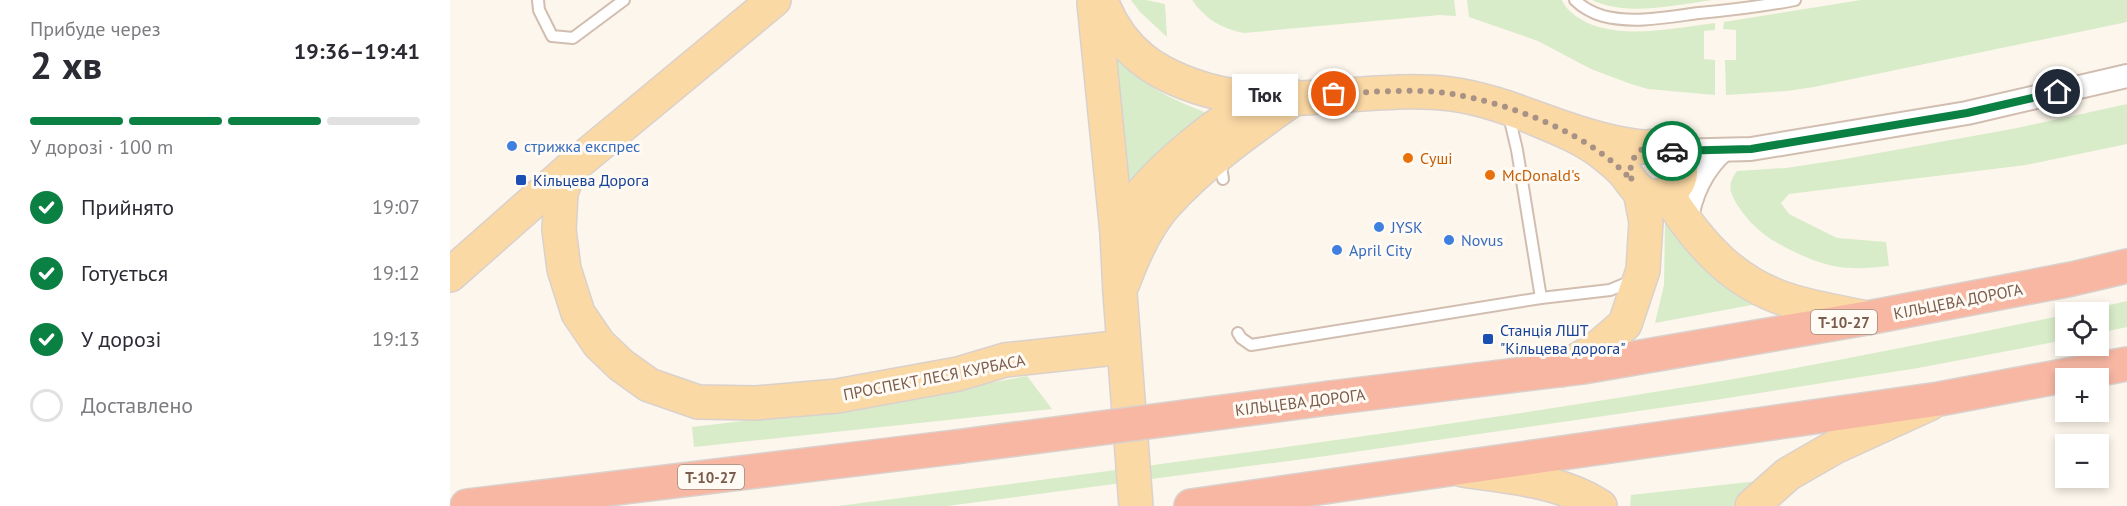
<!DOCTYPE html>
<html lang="uk">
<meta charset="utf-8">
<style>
:root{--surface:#fff;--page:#f7f7f7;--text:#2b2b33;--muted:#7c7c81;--line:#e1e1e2;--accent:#0b8043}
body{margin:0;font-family:"PT Sans",sans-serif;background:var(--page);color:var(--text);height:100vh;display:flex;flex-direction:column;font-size:22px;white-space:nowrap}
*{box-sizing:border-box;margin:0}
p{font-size:20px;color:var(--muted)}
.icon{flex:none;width:33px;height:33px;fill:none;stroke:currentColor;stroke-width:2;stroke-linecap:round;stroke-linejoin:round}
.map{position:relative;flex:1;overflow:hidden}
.sheet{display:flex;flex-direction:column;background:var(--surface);width:450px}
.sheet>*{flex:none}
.controls{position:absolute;left:1605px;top:302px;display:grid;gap:12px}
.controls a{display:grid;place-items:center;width:54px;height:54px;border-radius:0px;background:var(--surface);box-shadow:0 3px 9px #0003;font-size:30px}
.pin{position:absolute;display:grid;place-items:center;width:51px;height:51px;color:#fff;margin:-26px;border:3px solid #fff;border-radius:50%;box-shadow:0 2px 6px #0007}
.courier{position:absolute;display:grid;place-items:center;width:60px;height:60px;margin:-30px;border:4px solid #0b8043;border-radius:50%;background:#fff;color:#222;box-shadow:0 2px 8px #0007}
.bubble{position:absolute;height:42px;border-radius:0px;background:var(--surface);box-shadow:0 3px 9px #0003;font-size:20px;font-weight:600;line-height:42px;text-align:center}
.overview em{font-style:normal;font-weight:600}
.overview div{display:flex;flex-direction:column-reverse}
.overview{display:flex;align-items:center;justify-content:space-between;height:102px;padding:0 30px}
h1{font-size:39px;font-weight:600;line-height:45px}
.bar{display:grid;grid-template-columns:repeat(4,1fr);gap:9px 6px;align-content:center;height:72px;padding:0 30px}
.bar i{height:8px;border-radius:4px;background:var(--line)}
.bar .on{background:var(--accent)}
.bar p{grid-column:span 4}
ol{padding:0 30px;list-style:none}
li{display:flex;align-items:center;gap:18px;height:66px}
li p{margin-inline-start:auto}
li .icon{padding:6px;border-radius:50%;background:var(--accent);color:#fff;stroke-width:4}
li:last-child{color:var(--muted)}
li i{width:33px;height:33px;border:3px solid var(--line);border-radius:50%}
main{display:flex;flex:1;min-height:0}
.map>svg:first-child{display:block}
.green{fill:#d8ecc9}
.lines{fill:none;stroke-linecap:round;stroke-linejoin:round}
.lane-casing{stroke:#d1beb0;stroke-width:14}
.street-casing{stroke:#d1beb0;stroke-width:26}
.primary-casing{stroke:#dad1cd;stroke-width:36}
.highway-casing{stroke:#dad1cd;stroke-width:36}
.lane{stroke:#fff;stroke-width:10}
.street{stroke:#fff;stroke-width:22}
.primary{stroke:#fbd9a5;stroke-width:33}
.highway{stroke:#f7b7a3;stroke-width:33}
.highway-bridge-casing{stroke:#dad1cd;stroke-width:36;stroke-linecap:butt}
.highway-bridge{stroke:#f7b7a3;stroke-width:33}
.done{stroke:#a89285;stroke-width:6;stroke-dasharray:0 10.8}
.route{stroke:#0b8043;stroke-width:8}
.shop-dot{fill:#3f7fe0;stroke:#fffaf3;stroke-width:2}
.food-dot{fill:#e8710a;stroke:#fffaf3;stroke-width:2}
.transit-dot{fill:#1a4fb4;stroke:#fffaf3;stroke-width:2}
.labels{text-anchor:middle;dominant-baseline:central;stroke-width:6;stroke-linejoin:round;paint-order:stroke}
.shield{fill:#fffaf3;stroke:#a28b7f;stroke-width:1.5}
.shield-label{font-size:15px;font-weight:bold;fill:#7a5c4d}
.shop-label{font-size:16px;fill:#366cbe;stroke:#fffaf3;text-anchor:start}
.food-label{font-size:16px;fill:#c56008;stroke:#fffaf3;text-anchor:start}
.transit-label{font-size:16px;fill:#164399;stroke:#fffaf3;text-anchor:start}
.street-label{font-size:16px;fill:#7a5c4d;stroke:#fffaf3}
</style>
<main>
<section class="sheet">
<div class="overview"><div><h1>2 хв</h1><p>Прибуде через</p></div><em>19:36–19:41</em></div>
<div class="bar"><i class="on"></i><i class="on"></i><i class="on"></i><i></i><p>У дорозі · 100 m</p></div>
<ol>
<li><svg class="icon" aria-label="check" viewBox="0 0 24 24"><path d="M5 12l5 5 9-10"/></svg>Прийнято<p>19:07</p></li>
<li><svg class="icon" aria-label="check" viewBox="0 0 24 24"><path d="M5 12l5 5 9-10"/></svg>Готується<p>19:12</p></li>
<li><svg class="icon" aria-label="check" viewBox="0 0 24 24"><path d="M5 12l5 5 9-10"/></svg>У дорозі<p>19:13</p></li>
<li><i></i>Доставлено</li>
</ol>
</section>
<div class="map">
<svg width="1677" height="506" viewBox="0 0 1677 506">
<rect width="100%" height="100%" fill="#fdf6ec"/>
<g class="green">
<polygon points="681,0 696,0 715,4 717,37 690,12"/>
<path d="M742,0H1004L1006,16L990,15L794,33C772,29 755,19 742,0Z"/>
<path d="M1017,0H1112C1115,8 1121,12 1127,17C1164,42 1223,28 1265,23V30L1254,31V59L1265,60V95L1198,89L1181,84L1141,69L1088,41L1019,17Z"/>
<path d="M1142,0H1263C1223,5 1179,17 1142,0Z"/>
<polygon points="1411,0 1677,0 1677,22 1364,87 1337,91 1276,95 1275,60 1286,60 1286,30 1273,29 1274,22"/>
<path d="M661,51C691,86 721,99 762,115L675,200Z"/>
<path d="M1677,104V144L1576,165L1339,194L1331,203L1339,214L1387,238L1436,242L1439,266C1419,268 1400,270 1379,265C1360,260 1341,251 1324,241C1308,232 1287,210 1281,192C1279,184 1282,178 1287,171L1336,168L1395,159L1562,129Z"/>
<polygon points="1219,221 1307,304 1205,323 1214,285 1215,222"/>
<polygon points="1677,301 1677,327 1649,333 1648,312 1629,312"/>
<path d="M1615,315V340L1468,368L1265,400L876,456L497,506H388C679,469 970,431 1260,383C1379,363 1497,339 1615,315Z"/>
<path d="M577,376L602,409L244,447L242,427C355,414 466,397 577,376Z"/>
<polygon points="1308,481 1283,506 1180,506 1181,495"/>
</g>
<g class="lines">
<defs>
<g id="lane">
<polyline points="88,0 89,10 102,36 123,38 174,0"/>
<path d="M1125,0C1133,8 1143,13 1153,16C1184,24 1218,17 1249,13C1281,10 1314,6 1345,0"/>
<polyline points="770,160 773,179"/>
<polyline points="1091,298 1160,290 1182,281"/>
<polyline points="788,333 791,338 801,345 1091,298 1067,150 1059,116"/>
</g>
<g id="street">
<polyline points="1222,151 1301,149 1517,113 1677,76"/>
<path d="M1236,224C1240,194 1251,170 1273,150"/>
</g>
<g id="primary">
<path d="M651,0C670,51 705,75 757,90C833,112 922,84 1001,94C1054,101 1102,128 1154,140C1166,143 1181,146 1194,147C1202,147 1208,144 1216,147C1229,153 1234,170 1228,182C1222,193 1209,199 1197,195C1185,191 1180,178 1172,170C1165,163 1158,158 1151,152C1128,135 1100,125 1074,114"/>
<polyline points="644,3 667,233 670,293 686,506"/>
<polyline points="120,169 111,193 109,230 114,269 128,313 149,344 171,365 199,385 248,402 306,403 387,396 508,374 555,360 674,347"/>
<path d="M1217,194C1249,244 1284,285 1344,302C1368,309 1393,313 1417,318"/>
<path d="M667,233C674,221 681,208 689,197C715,165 769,119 807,102"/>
<polyline points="0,275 120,169 324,0"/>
<path d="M673,283C683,256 695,228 714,206C752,163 800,130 846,97"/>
<polyline points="1110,370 1145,350 1175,324 1193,270 1196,222 1190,191"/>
<path d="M1013,470C1059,477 1110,480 1150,506"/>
<polyline points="1302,506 1338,474 1385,447 1479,404"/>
</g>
<g id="highway">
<polyline points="880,398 1133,367 1417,318 1622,279 1677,266"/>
<polyline points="17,506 505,447"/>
<polyline points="741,506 1489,399 1677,364"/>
</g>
</defs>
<use href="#lane" class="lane-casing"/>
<use href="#street" class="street-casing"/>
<use href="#primary" class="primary-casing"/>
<use href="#highway" class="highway-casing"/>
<use href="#lane" class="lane"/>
<use href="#street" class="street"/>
<use href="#primary" class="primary"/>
<use href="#highway" class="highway"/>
<defs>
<polyline id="highway-bridge" points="505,447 880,398"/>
</defs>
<use href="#highway-bridge" class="highway-bridge-casing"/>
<use href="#highway-bridge" class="highway-bridge"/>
</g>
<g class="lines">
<path class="done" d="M884,94C923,92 965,88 1003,94C1064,105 1141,134 1182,181C1174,155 1199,136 1222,151"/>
<polyline class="route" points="1222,151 1301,149 1517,113 1608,92"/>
</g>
<g class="shop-dot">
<circle cx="62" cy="146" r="6"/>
<circle cx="929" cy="227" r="6"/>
<circle cx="999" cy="240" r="6"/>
<circle cx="887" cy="250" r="6"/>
</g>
<g class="food-dot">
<circle cx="958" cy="158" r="6"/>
<circle cx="1040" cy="175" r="6"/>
</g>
<g class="transit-dot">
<rect x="65" y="174" width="12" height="12" rx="3"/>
<rect x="1032" y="333" width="12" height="12" rx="3"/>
</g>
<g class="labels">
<g class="shield">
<rect x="1361" y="310" width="66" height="24" rx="4.5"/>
<rect x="228" y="465" width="66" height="24" rx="4.5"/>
</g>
<g class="shield-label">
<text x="1394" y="322">Т-10-27</text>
<text x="261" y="477">Т-10-27</text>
</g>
<g class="shop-label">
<text x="74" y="146">стрижка експрес</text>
<text x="941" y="227">JYSK</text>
<text x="1011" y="240">Novus</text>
<text x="899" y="250">April City</text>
</g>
<g class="food-label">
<text x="970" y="158">Суші</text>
<text x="1052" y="175">McDonald's</text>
</g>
<g class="transit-label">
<text x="83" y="180">Кільцева Дорога</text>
<text x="1050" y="330">Станція ЛШТ<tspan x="1050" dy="18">"Кільцева дорога"</tspan></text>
</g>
<g class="street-label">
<text transform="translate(1508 301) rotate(-11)">КІЛЬЦЕВА ДОРОГА</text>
<text transform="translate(484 377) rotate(-11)">ПРОСПЕКТ ЛЕСЯ КУРБАСА</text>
<text transform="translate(850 402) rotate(-7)">КІЛЬЦЕВА ДОРОГА</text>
</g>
</g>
</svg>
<div class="controls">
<a><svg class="icon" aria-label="locate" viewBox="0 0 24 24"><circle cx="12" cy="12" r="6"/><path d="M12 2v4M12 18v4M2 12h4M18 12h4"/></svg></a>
<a>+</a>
<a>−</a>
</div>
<div class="pin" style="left:884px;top:94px;background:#ea580c"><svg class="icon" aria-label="bag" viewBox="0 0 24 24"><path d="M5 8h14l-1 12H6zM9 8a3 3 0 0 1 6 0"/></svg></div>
<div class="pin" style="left:1608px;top:92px;background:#1f2937"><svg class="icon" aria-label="home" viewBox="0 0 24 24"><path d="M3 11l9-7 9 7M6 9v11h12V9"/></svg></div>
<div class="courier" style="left:1222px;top:151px"><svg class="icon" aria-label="car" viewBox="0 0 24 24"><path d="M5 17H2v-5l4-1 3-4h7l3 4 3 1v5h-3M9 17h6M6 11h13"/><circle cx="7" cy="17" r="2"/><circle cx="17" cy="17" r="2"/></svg></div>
<div class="bubble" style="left:782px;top:74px;width:66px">Тюк</div>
</div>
</main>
